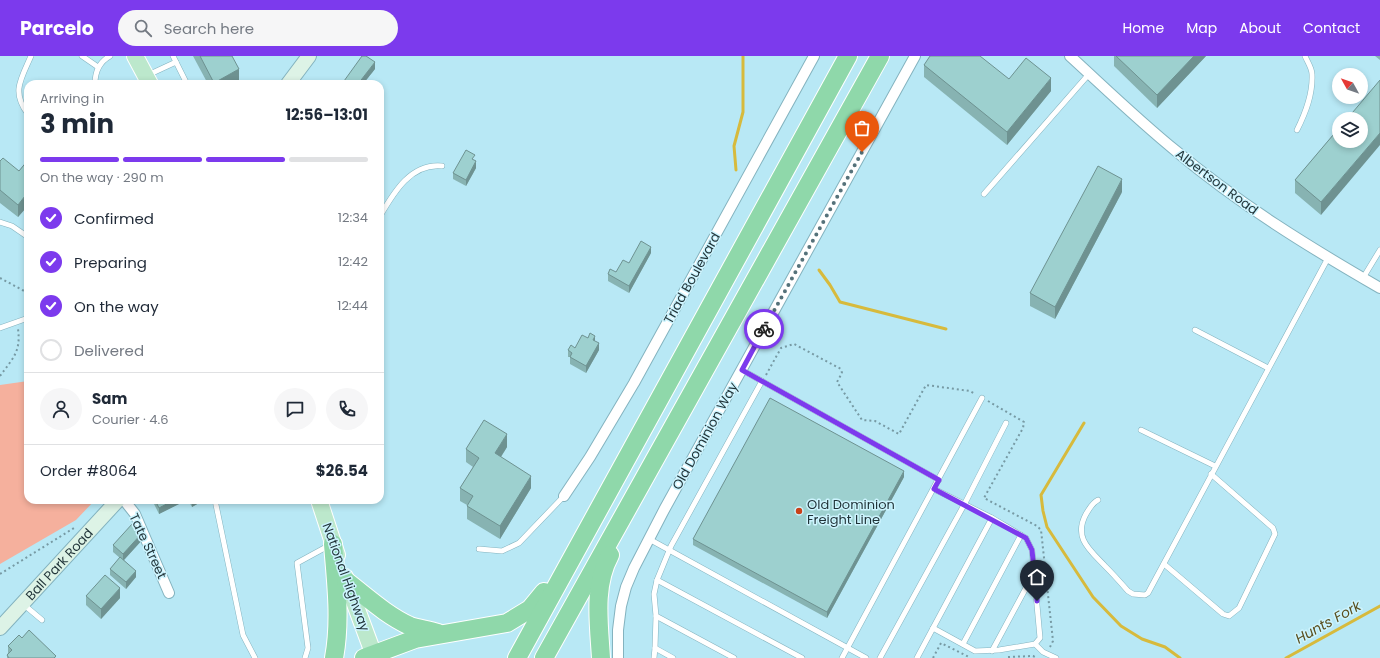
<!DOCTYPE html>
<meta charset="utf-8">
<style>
:root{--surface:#fff;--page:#f6f6f7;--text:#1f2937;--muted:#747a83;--line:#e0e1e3;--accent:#7c3aed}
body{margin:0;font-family:Poppins,sans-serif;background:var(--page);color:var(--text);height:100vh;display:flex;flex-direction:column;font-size:15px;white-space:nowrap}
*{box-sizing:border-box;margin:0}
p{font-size:13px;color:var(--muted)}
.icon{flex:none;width:22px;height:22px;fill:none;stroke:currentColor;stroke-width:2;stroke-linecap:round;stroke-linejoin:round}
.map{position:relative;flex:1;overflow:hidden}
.details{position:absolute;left:24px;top:24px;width:360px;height:424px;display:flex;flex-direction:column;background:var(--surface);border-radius:12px;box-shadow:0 2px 6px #0003}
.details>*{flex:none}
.needle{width:26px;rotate:310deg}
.tools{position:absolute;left:1332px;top:12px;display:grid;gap:8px}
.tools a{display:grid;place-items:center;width:36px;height:36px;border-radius:50%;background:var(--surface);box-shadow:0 2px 6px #0003;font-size:20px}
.pin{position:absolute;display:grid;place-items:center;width:34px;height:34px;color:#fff;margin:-41px -17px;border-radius:50% 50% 50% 0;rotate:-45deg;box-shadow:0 0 4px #0007}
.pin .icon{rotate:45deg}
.courier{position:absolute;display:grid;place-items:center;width:40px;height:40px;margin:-20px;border:3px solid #7c3aed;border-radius:50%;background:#fff;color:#222;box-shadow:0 1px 5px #0007}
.head em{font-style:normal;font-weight:700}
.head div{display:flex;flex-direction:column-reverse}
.head{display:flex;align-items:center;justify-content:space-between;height:68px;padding:0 16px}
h1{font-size:26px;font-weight:700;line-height:30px}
.bar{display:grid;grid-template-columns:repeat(4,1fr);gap:6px 4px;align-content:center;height:48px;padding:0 16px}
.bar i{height:5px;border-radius:3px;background:var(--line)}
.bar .on{background:var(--accent)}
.bar p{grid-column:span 4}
.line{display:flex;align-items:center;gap:10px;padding:0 16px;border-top:1px solid var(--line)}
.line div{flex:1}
.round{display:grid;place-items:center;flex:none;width:42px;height:42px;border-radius:21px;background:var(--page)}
ol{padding:0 16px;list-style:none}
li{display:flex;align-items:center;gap:12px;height:44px}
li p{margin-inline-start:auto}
li .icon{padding:4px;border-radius:50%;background:var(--accent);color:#fff;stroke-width:4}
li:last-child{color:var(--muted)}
li i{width:22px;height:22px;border:2px solid var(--line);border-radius:50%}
header{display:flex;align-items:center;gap:24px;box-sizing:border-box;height:56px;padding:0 20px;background:var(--accent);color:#fff}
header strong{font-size:19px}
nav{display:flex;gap:22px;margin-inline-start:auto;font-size:14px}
.search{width:280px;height:36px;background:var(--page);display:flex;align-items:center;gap:10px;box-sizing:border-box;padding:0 14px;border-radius:22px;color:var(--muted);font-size:15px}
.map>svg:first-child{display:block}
.green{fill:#f5b09d}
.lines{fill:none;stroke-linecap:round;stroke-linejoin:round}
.stream{stroke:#d7ba3c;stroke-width:3}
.lane-casing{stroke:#84b3bf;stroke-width:6}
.street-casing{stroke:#84b3bf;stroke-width:12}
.secondary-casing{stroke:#84b3bf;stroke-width:16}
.primary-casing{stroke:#fff;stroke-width:18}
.highway-casing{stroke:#fff;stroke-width:20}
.path{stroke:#779aa4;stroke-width:2;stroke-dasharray:2 3;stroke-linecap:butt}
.lane{stroke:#fff;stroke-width:5}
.street{stroke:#fff;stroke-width:10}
.secondary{stroke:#ddf3e6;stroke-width:14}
.primary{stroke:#bce8cc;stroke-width:16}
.highway{stroke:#8fd8aa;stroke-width:18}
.wall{fill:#87b3b2}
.shaded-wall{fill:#6e9291}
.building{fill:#9dd0cf;stroke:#6e9291}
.done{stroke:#55727a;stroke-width:4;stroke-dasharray:0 7.2}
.route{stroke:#7c3aed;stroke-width:5}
.poi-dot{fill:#ca4119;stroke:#cdf4fe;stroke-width:1.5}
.labels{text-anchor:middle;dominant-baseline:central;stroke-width:3;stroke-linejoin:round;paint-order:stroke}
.street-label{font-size:13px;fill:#1f3237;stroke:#cdf4fe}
.poi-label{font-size:13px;fill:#1f3237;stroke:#cdf4fe;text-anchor:start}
.water-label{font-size:14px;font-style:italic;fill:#5a4e1d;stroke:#cdf4fe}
</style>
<header>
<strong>Parcelo</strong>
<div class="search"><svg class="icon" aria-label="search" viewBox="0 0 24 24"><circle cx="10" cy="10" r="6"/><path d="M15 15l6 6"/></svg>Search here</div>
<nav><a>Home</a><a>Map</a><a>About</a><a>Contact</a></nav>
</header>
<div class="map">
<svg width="1380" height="602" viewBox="0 0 1380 602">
<rect width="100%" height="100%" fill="#b8e8f5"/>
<polygon class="green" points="28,325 28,444 95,444 76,464 0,508 0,329"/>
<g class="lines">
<g class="stream">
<polyline points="736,114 734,90 743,56 743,0"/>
<polyline points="819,214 830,229 840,246 946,273"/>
<polyline points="1084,367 1041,439 1043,455 1047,471 1093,541 1121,570 1142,583 1165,591 1180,602"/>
<polyline points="1286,602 1380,550"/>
</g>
<defs>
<g id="lane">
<polyline points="82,0 98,11"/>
<polyline points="173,0 176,6"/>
<polyline points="148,19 176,6 187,28"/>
<path d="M95,28C95,15 99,6 110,0"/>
<path d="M28,58C11,36 21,23 31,0"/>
<path d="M1297,74C1306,56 1313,38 1312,18C1312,12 1307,5 1305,0"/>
<polyline points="984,138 1089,18"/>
<path d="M380,160C394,136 411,107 442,110"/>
<polyline points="0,166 12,170 28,181"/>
<polyline points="1363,222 1380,194"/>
<polyline points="0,272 28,262"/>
<polyline points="1195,274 1268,312"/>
<polyline points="742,314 939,424"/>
<polyline points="1141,374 1215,410"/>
<polyline points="215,444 243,579 255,602"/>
<path d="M1098,444C1092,447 1090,452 1086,458C1073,482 1090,494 1105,510C1113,518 1121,527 1128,535L1133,538L1145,539L1148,537L1328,202"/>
<polyline points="649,483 866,602"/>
<polyline points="479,493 502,495 519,487 564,440"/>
<polyline points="1164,508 1223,558 1229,560 1239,552 1275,478 1273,472 1211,418"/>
<polyline points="657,524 802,602"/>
<polyline points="23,548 42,564"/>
<polyline points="656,560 655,592 673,602"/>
<polyline points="933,572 975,595 999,594 1035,588 1040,582 1032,494 1026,482 992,462"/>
<polyline points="963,588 1021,479"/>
<polyline points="1035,588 1043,596 1056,602"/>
<polyline points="992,595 1034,517"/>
<polyline points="305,602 308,592 297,507 330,489"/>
<polyline points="654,602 655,592"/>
<polyline points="734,602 656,560 654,538 657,524 671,490 762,325"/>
<polyline points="842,602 982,342"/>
<polyline points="880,602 964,449 1006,367"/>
<polyline points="917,602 992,462 934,433"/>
</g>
<g id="street">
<path d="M1070,0C1105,32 1139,65 1176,95C1239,148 1309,191 1380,232"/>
<polyline points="564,440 590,401 634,327 814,0"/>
<polyline points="124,444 135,458 169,537"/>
<polyline points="618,602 618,574 621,550 626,531 634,512 664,454 915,0"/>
</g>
<g id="secondary">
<polyline points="288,28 309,0"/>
<path id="s1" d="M0,572L118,444"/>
</g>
<g id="primary">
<polyline points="135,0 150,28"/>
<polyline points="319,444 337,499"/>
<polyline points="345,521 375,602"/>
</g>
<g id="highway">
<path d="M333,488C336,526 341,564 334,602"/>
<path d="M346,525C367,541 386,559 410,570C419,573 429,574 438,577"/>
<polyline points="364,602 415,583 507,567 530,553 544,536"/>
<polyline points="517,602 848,0"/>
<polyline points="544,602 880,0"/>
<path d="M601,602C599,568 593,530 610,499"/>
</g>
</defs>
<use href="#lane" class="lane-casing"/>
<use href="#street" class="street-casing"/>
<use href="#secondary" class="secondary-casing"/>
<use href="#primary" class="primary-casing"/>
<use href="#highway" class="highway-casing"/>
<g class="path">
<polyline points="0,222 28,237"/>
<polyline points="766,319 781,292 794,288 841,313 842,317 837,326 862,364 875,365 899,378 926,329 970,335 975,338"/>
<path d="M0,320C13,302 21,296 18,273"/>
<polyline points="988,345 1024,366 1023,372 984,442 1037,470 1041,474 1053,585 1050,591"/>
<polyline points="0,518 74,472"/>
<polyline points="1008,601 1033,600 1037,602"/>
<polyline points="933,602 941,587 969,601"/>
</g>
<use href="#lane" class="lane"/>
<use href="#street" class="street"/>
<use href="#secondary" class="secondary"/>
<use href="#primary" class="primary"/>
<use href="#highway" class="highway"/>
</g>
<g class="wall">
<polygon points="193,0 232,0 239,25 234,28 208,28"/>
<polygon points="1114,0 1206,0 1157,52 1114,10"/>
<polygon points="1375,0 1380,0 1380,4"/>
<polygon points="924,9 1009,23 1051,35 1007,89 924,21"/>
<polygon points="375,13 363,28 344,28 344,25"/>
<polygon points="1339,72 1321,159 1295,137 1295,124"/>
<polygon points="28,104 28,156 25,153 18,161 0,147 0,105 19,115"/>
<polygon points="475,105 476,112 466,130 453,123 453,117"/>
<polygon points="1122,136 1055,263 1030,250 1030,237"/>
<polygon points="651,197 629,237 608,225 608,218 616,216 629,207"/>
<polygon points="595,286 599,294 586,317 570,308 570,301 568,301 568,294"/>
<polygon points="507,391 501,401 531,432 500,483 467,463 467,449 460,445 460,432 473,411 466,406 466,393"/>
<polygon points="904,421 827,562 693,489 693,483"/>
<polygon points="152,444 179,444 179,448 159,458"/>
<polygon points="188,444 204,444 192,451"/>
<polygon points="143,483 124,504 136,521 126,533 110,519 110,513 120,502 113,496 113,489"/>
<polygon points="86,540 120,542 101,563 86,549"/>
<polygon points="22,582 56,602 7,602 7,599 8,597 8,590"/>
</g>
<g class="shaded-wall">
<polygon points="1194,0 1206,0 1157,52 1157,39"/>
<polygon points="375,6 375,13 363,28 358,28"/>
<polygon points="239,13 239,25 234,28 214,28 214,27"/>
<polygon points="1051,22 1051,35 1007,89 1007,76"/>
<polygon points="1380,77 1380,89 1321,159 1321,146"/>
<polygon points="476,105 476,112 466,130 466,124"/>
<polygon points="1122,123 1122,136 1055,263 1055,251"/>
<polygon points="25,140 25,153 18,161 18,149"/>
<polygon points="651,191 651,197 629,237 629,230"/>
<polygon points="595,280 595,286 593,284"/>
<polygon points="599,287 599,294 586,317 586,310"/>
<polygon points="507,378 507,391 495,410 495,397"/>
<polygon points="904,415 904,421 827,562 827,556"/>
<polygon points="531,420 531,432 500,483 500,470"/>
<polygon points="174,444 179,444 179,448 159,458 159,452"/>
<polygon points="192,444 204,444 192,451"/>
<polygon points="143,476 143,483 123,505 123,498"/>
<polygon points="136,515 136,521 126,533 126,526"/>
<polygon points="120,532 120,542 101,563 101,553"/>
</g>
<g class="building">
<polygon points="200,0 232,0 239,13 214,27"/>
<polygon points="362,0 366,0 375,6 358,28 348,28 344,25"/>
<polygon points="930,0 980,0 1009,23 1026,2 1051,22 1007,76 924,9"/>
<polygon points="1116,0 1194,0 1157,39"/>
<polygon points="1380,24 1380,77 1321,146 1295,124 1339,72 1339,85 1361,85 1361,63 1347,63"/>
<polygon points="466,94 475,99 472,103 476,105 466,124 453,117"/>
<polygon points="3,102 19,115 28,104 28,143 25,140 18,149 0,134 0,105"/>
<polygon points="1098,110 1122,123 1055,251 1030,237"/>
<polygon points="641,185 651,191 629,230 608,218 610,213 616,216 623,204 629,207"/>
<polygon points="590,277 595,280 593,284 599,287 586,310 570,301 572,297 568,294 571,289 575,292 582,279 588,282"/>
<polygon points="770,342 904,415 827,556 693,483"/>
<polygon points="484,364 507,378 495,397 531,420 500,470 467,450 473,440 460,432 479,402 466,393"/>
<polygon points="155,444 174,444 159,452"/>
<polygon points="133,467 143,476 123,498 113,489"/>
<polygon points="120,501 136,515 126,526 110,513"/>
<polygon points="105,519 120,532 101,553 86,540"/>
<polygon points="29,574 56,600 54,602 9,602 7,599 12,594 8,590 19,579 22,582"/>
</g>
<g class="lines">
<polyline class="done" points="764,273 862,96"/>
<polyline class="route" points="764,273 742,314 939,424 934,433 1026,482 1032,494 1037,545"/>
</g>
<circle class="poi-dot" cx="799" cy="455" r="4"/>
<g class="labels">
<g class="street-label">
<text transform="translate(1217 126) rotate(37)">Albertson Road</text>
<text transform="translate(692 222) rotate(-61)">Triad Boulevard</text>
<text transform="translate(705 380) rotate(-61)">Old Dominion Way</text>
<text transform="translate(148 490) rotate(65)">Tate Street</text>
<text stroke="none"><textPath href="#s1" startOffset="87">Ball Park Road</textPath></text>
<text transform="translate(346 521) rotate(70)">National Highway</text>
</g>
<g class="poi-label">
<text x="807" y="448">Old Dominion<tspan x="807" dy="15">Freight Line</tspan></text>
</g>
<g class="water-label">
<text transform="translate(1328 566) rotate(-29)">Hunts Fork</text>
</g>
</g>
</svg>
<div class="tools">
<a><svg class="needle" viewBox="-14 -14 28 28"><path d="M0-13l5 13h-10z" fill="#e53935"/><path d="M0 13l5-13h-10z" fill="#747a83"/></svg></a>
<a><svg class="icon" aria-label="layers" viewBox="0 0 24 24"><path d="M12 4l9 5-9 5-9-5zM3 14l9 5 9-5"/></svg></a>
</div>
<div class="pin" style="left:862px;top:96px;background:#ea580c"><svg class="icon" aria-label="bag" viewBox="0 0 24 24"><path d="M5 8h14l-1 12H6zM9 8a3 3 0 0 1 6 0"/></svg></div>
<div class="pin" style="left:1037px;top:545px;background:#1f2937"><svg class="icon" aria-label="home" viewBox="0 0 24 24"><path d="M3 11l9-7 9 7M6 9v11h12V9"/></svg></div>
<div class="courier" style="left:764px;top:273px"><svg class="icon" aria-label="bike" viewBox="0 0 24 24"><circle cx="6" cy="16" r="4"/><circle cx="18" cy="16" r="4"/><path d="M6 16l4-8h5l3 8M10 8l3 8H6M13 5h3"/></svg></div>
<section class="details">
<div class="head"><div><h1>3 min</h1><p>Arriving in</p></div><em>12:56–13:01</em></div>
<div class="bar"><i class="on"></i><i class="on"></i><i class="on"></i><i></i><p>On the way · 290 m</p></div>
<ol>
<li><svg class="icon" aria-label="check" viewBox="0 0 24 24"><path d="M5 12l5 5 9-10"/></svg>Confirmed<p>12:34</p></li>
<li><svg class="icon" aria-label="check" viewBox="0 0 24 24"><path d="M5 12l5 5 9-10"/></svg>Preparing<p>12:42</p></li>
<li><svg class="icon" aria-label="check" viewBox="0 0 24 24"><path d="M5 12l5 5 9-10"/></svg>On the way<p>12:44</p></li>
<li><i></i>Delivered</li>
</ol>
<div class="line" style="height:72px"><a class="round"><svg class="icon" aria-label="person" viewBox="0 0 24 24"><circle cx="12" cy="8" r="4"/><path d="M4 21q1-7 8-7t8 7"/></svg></a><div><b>Sam</b><p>Courier · 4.6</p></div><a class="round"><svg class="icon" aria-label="chat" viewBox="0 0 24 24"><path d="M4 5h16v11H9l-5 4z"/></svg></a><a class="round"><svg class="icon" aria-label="phone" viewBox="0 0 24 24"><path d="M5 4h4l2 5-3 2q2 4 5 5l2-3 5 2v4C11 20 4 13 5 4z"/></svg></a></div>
<div class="line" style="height:52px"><div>Order #8064</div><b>$26.54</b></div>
</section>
</div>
